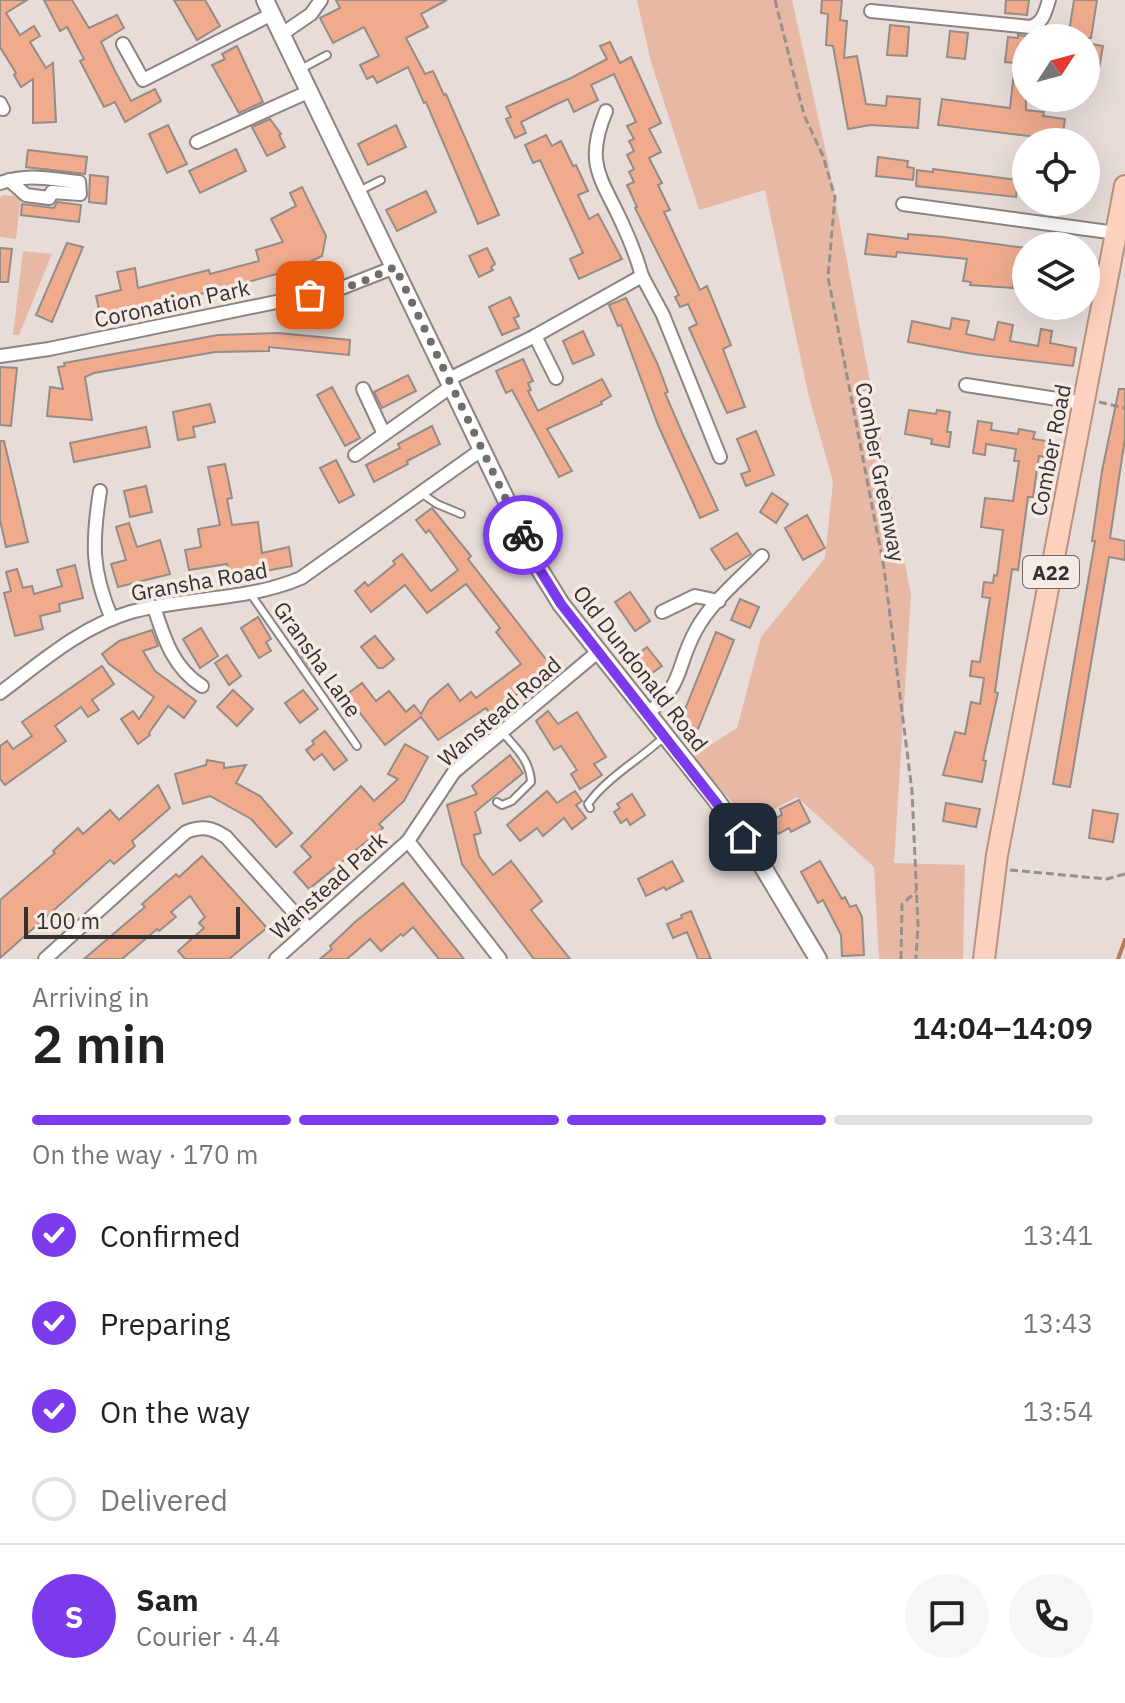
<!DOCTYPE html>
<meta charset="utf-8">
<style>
:root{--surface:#fff;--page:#f6f6f6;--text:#222;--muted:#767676;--line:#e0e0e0;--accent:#7c3aed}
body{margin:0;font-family:"IBM Plex Sans",sans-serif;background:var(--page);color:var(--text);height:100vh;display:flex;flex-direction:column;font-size:30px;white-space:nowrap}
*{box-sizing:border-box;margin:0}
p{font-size:26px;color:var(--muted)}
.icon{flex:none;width:44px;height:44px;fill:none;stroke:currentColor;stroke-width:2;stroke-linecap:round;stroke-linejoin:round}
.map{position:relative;height:959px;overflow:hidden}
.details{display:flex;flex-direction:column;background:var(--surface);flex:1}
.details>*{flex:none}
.needle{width:52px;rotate:54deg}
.controls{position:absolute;left:1012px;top:24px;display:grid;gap:16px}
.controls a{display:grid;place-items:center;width:88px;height:88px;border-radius:50%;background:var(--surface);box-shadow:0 8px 32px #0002;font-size:40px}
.scale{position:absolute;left:24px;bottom:20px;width:216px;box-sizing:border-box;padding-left:8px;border:4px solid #35312f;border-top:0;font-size:22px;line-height:28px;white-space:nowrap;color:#35312f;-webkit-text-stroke:6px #f5eae5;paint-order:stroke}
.pin{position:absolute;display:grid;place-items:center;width:68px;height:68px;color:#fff;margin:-34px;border-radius:16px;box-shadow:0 4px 12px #0006}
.courier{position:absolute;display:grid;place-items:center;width:80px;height:80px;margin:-40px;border:6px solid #7c3aed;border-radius:50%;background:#fff;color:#222;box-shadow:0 2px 10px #0007}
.head em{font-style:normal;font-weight:600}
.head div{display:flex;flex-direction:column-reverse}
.head{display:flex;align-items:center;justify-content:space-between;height:136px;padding:0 32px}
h1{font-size:52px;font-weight:600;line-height:60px}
.bar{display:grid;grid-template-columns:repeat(4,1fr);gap:12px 8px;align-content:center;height:96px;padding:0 32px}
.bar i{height:10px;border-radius:6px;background:var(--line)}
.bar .active{background:var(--accent)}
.bar p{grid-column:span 4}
.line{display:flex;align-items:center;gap:20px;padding:0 32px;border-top:2px solid var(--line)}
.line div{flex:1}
.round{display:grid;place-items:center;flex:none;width:84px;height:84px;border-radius:42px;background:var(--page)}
ol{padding:0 32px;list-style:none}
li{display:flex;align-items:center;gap:24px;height:88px}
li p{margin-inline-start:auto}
li .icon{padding:8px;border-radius:50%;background:var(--accent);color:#fff;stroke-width:4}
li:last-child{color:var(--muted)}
li i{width:44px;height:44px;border:4px solid var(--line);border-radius:50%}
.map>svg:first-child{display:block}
.green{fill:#e7b9a5}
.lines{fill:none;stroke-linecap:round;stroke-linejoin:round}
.stream{stroke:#bb7b5d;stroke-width:4}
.building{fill:#f0ab8d;stroke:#958b87;stroke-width:2}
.service-casing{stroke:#8d837f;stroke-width:10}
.minor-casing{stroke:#8d837f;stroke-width:16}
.tertiary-casing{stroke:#8d837f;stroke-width:20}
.trunk-casing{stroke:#b89282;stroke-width:24}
.path{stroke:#978f8c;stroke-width:3;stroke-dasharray:8 4;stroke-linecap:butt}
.service{stroke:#fff;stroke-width:6}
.minor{stroke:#fff;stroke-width:12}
.tertiary{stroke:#fff;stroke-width:16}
.trunk{stroke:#fed2be;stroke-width:20}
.done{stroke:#736d6a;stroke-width:8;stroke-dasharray:0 14.4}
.route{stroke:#7c3aed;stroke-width:10}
.labels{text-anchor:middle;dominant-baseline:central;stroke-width:7;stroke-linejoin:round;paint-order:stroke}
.shield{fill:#f5eae5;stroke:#6f6866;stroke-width:2}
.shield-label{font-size:20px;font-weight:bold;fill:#35312f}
.street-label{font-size:22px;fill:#35312f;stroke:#f5eae5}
</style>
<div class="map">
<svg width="1125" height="959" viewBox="0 0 1125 959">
<rect width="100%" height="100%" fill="#e7dcd8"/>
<g class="green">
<polygon points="637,0 792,0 827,157 911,595 894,863 965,865 963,959 879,959 874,867 797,797 749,822 693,756 737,728 761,637 825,558 833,482 808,393 765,190 699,210 651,62"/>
<polygon points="3,195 21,197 16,239 0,237 0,197"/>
<polygon points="23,251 52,254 19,335 13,335"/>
</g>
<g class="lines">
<polyline class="stream" points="1118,959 1125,940"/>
</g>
<g class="building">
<polygon points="0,0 27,0 6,13 20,35 34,26 40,36 30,42 46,68 53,63 56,122 33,123 33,79 21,87 14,75 16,73 0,47"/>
<polygon points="44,0 72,0 89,28 117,15 124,28 101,42 115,71 131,101 155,89 161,101 125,122 115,102 104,107 80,61 84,59 67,27 60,31"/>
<polygon points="174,0 205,0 220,26 197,40"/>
<polygon points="336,0 447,0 421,14 428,27 406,38 425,74 433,71 444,95 446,94 499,215 478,224 426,102 424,103 408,67 377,83 373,76 367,79 360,65 379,56 364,27 333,43 320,18 340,8"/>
<polygon points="822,0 842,0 840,20 847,21 844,58 857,56 866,104 886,106 887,96 920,99 918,128 870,125 848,129 833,46 826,45 828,14 821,13"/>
<polygon points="1006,0 1029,0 1027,15 1005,13"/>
<polygon points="1074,0 1097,0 1091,38 1068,38"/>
<polygon points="890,25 909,27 907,56 887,55"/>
<polygon points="950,31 968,33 965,59 947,57"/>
<polygon points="1018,35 1026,36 1026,110 1044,112 1043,116 1065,119 1062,140 938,125 942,99 1010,108 1015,63 1005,62 1008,37 1018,38"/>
<polygon points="610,42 620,63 631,57 661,123 649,129 661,152 649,158 662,183 658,185 670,210 664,212 700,290 707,286 731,345 723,349 745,407 727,413 689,328 697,324 688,304 680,307 675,297 679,295 635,208 637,207 627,185 634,182 629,172 634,169 627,155 634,151 629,141 634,139 627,126 636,122 614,74 591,85 598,100 574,112 568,99 557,104 521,122 526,133 515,138 506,119 511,117 506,107 571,78 607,59 600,46"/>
<polygon points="1086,43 1103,46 1098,74 1096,74 1089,96 1086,96"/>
<polygon points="237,46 263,102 239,113 212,65 225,59 222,54"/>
<polygon points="270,119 281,134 279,135 285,147 267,156 252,127"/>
<polygon points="168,125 187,164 167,173 149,134"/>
<polygon points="396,125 406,147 368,165 358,144"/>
<polygon points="546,135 552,146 561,141 573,166 576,165 588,191 578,195 589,219 598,214 622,259 579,279 570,259 583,253 540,160 533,163 525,145"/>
<polygon points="236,149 246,171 200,193 189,171"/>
<polygon points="28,150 87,157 85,174 26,167"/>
<polygon points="878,157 908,161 907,167 914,168 913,180 876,176"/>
<polygon points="933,169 1018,180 1016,197 916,186 917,170 933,172"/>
<polygon points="90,175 108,177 106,204 89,202"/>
<polygon points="302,187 326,236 322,256 295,269 237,285 180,299 100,313 96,296 121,290 117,272 135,268 138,288 209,270 210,274 259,261 256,250 283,242 271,219 296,206 290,193"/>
<polygon points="426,191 436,212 397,231 386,210"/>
<polygon points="57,202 81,205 79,222 21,215 22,204 54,208"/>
<polygon points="868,234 908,239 908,234 943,237 1026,248 1026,264 1015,263 1013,288 970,285 971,282 963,281 967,259 897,252 896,257 865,254"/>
<polygon points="67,243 83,247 52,322 36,315"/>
<polygon points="0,248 12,249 8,282 0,282"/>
<polygon points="487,248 495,264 491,267 493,270 479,277 469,256"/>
<polygon points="510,297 519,316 514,318 519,328 502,335 489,307"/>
<polygon points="626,298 657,363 668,392 665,393 683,435 718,510 700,518 658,425 621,325 618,326 609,305"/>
<polygon points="952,318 969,321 966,334 994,340 998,322 1013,325 1010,341 1038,346 1041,329 1052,331 1050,343 1076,348 1073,366 973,354 908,342 912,321 950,329"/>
<polygon points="583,331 594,355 573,364 563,341"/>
<polygon points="279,333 350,340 349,355 269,347 269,351 215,352 94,373 85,377 92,420 47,416 50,387 63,389 58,367 65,366 64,363 218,335"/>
<polygon points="523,359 533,381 528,383 531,390 528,391 538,411 602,379 611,396 601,402 602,404 547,429 572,471 559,477 512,390 506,393 496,371"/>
<polygon points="0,367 17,368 11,426 0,425"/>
<polygon points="408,375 416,391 382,408 374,392"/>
<polygon points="332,387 360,438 345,446 317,395"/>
<polygon points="1119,389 1125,389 1125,438 1110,538 1125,541 1125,560 1109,557 1070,787 1053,784 1095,541 1092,541 1102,471"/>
<polygon points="210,404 215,422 193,427 195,437 178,440 173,412"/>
<polygon points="909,410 936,414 937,410 950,412 947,432 951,432 949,447 931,444 932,439 905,434"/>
<polygon points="978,421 992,423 991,430 1018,434 1019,429 1035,432 1033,439 1047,441 1045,457 1039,456 1033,497 1028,497 1018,570 1012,569 995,692 998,693 983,760 986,761 982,782 943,775 955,732 965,734 971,702 980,704 984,678 970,676 972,661 980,662 990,598 982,597 984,582 993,583 994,575 997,576 1003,530 981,527 985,498 1013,501 1019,461 1014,461 1016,449 986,444 985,455 973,453"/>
<polygon points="432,426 440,444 407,461 408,464 374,482 366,465 400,448 398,444"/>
<polygon points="146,427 150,447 74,462 70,443"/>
<polygon points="756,431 774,475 746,486 741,474 750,471 737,439"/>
<polygon points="0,441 4,441 28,542 6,547 0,520"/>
<polygon points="336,460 354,495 339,503 320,468"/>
<polygon points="225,464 232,498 227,499 232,525 258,522 262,553 289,547 292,566 260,572 259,568 229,573 227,564 189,570 185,550 201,547 198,529 220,525 208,467"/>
<polygon points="146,486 152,512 130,517 124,491"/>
<polygon points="772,493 788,504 776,523 760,512"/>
<polygon points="432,508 471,556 468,559 545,658 555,657 551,668 545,669 526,683 528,686 490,714 486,708 438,740 421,717 385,745 346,695 362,683 376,701 389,691 406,712 414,705 421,714 429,700 448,684 460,701 471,692 476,698 521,664 496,632 500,628 466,584 427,613 405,585 371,612 355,591 365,582 368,586 395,564 393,561 402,554 431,591 458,570 429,530 426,533 416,520"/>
<polygon points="807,515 825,548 803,560 785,528"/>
<polygon points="129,523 137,547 160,540 170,574 118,587 111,564 126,560 116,527"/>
<polygon points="737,533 751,554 725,570 711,549"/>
<polygon points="75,565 83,598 59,604 60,611 40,616 43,629 15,636 4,593 11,591 6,572 17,569 23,588 32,586 34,594 62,586 57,570"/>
<polygon points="630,592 650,621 635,631 615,602"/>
<polygon points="740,599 759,607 750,628 731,620"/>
<polygon points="258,617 271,639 266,642 271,651 259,658 241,628"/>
<polygon points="201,628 218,656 200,668 183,639"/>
<polygon points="152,630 158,646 143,651 155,671 196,701 184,718 168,706 149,733 150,735 138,744 121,719 133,711 139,719 154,697 109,664 102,654 119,641"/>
<polygon points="716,632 734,640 698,729 680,722"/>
<polygon points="375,636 394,659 383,668 378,668 361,647"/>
<polygon points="304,642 309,642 322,661 311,669 296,648"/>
<polygon points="647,647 662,666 648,676 633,657"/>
<polygon points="227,655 241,676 229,685 215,663"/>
<polygon points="102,666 114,684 92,700 99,710 88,717 81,707 55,726 66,741 5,785 0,779 0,746 7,741 13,749 32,736 22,722"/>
<polygon points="233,690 253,709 237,726 217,707"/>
<polygon points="303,690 318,709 300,723 285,703"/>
<polygon points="548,711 558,724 577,712 606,757 594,764 602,775 580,789 571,774 577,770 561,746 554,750 536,721"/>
<polygon points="325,731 347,760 334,770 322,754 314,760 306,750 314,744 312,741"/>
<polygon points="405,744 428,757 404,801 379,824 383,828 309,889 294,872 311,857 301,846 361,786 374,801 398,779 388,774"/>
<polygon points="510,755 523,773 475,812 481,833 474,835 479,856 493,875 511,861 542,901 531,910 570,959 534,959 462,864 447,805 477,794 472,786"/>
<polygon points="207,760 224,763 224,768 246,765 236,783 260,796 292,833 276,847 251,819 210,796 183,804 175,774 206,765"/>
<polygon points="158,785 170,808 132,841 135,846 114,864 110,860 0,958 0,900 55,853 53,851 78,828 83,834 110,810 119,820"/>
<polygon points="547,791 557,803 575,791 582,801 576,805 586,818 572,829 564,818 543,836 537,828 520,841 507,825"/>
<polygon points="632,794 645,815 630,825 627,819 621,823 614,812 620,808 617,804"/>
<polygon points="799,800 810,822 791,832 789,828 778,834 771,820 782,815 780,809"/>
<polygon points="946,803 980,809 976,827 943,821"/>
<polygon points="1093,810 1118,814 1113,842 1089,838"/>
<polygon points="202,856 267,928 252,940 229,959 185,959 178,951 204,928 199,923 205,917 190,896 171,912 176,917 159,931 157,929 122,959 84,959 145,907 142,904 176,874 179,877"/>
<polygon points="672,861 683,881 666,890 664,887 646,896 638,879"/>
<polygon points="820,861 842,899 845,897 850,907 856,905 862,917 864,955 842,956 841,935 823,900 818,903 801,872"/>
<polygon points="403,883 464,959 439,959 413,927 403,936 401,934 381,951 370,939 347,959 320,959 332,949 330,946 355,922"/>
<polygon points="691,911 711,959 698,959 687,932 673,938 667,924 682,918 681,915"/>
</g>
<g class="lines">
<defs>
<g id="service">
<polyline points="299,70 327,55"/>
<polyline points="359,191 381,180"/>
<polyline points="421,493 437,504 461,514"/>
<polyline points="250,593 357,746"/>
<path d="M497,802L502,805L512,801L531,782C530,760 516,748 502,732"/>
<path d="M590,808L588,804C607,777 641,759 665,736"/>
</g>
<g id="minor">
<path d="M871,11L1030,27C1043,23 1045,13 1049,0"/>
<polyline points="282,34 311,14 321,0"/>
<polyline points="123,44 143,80 272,14"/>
<polyline points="0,103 3,109"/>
<path d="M606,111C584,164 601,177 622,223C630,240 637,258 642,276"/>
<polyline points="197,142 310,91"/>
<path d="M0,183C29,173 49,179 79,182L80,194L52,192L49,198L26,195L9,180"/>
<polyline points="903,204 1116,233"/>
<polyline points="535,336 556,378"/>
<polyline points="0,356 49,349 339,289 395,267"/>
<polyline points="449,379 535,336 642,276 663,315 720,457"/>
<polyline points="966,385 1083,403"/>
<polyline points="363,389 384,434"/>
<polyline points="355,455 452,386"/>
<path d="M100,491C92,542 91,570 112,619"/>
<path d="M154,607C164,638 173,668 202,686"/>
<polyline points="662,612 695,596 719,601"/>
<path d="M0,693C40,663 82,626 131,612C187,597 247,601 301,578L481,450"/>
<path d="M647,714C686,682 675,668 696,630C711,602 740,579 762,556"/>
<polyline points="408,841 500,959"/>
<path d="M45,959L186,832C202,826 211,827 226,837L308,928"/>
<polyline points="276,959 408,841 454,772 599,651"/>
</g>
<polyline id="tertiary" points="265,0 540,570 561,604 714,797 757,857 818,959"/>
<polyline id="trunk" points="984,959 997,855 1125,186"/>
</defs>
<use href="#service" class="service-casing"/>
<use href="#minor" class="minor-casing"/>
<use href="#tertiary" class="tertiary-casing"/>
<use href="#trunk" class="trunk-casing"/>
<g class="path">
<polyline points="775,0 804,115 823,156 835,197 828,277 884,568 912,791 918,925 916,959"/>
<polyline points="1099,402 1125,408"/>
<polyline points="1010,870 1107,879 1125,874"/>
<polyline points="901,959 902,904 916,892"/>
</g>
<use href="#service" class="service"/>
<use href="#minor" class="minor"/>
<use href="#tertiary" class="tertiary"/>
<use href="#trunk" class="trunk"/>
</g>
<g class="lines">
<polyline class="done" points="310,295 357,284 395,267 523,535"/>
<polyline class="route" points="523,535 540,570 561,604 743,837"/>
</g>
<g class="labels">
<rect class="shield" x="1023" y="556" width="56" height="32" rx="6"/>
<g class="shield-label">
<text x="1051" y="572">A22</text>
</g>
<g class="street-label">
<text transform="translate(172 303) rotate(-12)">Coronation Park</text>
<text transform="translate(1050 450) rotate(-79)">Comber Road</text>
<text transform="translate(881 472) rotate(79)">Comber Greenway</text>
<text transform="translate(199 581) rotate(-10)">Gransha Road</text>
<text transform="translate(318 659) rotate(55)">Gransha Lane</text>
<text transform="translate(641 668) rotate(52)">Old Dundonald Road</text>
<text transform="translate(499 711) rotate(-41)">Wanstead Road</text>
<text transform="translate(328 885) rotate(-42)">Wanstead Park</text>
</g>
</g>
</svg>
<div class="controls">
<a><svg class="needle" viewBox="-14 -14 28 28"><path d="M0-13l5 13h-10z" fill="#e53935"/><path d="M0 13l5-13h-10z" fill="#767676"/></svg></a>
<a><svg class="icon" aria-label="locate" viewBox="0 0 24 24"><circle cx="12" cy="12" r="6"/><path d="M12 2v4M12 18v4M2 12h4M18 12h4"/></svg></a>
<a><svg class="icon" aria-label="layers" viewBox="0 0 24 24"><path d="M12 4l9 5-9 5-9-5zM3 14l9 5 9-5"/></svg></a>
</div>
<div class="scale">100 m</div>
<div class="pin" style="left:310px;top:295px;background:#ea580c"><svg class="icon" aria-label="bag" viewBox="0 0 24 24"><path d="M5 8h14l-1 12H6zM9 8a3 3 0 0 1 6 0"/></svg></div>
<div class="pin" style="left:743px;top:837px;background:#1f2937"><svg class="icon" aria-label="home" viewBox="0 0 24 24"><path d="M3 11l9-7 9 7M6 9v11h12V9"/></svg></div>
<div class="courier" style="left:523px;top:535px"><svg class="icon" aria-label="bike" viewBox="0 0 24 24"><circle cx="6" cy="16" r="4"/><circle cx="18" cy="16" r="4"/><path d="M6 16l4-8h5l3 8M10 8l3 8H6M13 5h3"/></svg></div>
</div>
<section class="details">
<div class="head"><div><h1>2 min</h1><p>Arriving in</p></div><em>14:04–14:09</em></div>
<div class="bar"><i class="active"></i><i class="active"></i><i class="active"></i><i></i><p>On the way · 170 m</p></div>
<ol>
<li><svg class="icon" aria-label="check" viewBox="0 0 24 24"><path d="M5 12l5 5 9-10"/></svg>Confirmed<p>13:41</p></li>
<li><svg class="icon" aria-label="check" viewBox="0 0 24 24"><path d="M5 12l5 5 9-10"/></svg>Preparing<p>13:43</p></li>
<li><svg class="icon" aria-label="check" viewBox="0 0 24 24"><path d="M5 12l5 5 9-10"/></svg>On the way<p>13:54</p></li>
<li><i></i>Delivered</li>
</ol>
<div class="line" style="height:144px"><b class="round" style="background:var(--accent);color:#fff">S</b><div><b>Sam</b><p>Courier · 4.4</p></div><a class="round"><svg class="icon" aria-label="chat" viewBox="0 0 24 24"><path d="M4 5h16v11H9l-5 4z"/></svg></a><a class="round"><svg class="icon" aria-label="phone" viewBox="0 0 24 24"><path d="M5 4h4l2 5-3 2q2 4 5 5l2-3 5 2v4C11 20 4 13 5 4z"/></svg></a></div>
</section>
